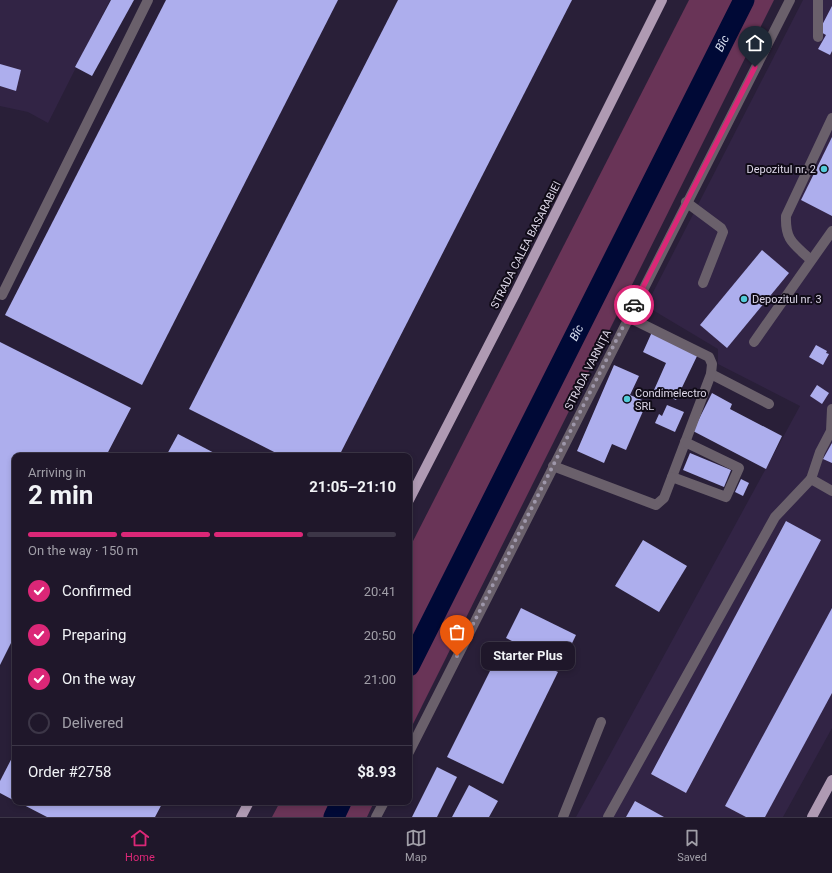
<!DOCTYPE html>
<meta charset="utf-8">
<style>
:root{--surface:#1f172a;--page:#2c2436;--text:#f1f3f6;--muted:#a19fa8;--line:#3c3647;--accent:#db2777}
body{margin:0;font-family:Roboto,sans-serif;background:var(--page);color:var(--text);height:100vh;display:flex;flex-direction:column;font-size:15px;white-space:nowrap}
*{box-sizing:border-box;margin:0}
p{font-size:13px;color:var(--muted)}
.icon{flex:none;width:22px;height:22px;fill:none;stroke:currentColor;stroke-width:2;stroke-linecap:round;stroke-linejoin:round}
.map{position:relative;flex:1;overflow:hidden}
.side{position:absolute;left:12px;top:453px;width:400px;height:352px;display:flex;flex-direction:column;background:var(--surface);border-radius:8px;box-shadow:0 2px 6px #0003,0 0 0 1px var(--line)}
.side>*{flex:none}
.pin{position:absolute;display:grid;place-items:center;width:34px;height:34px;color:#fff;margin:-41px -17px;border-radius:50% 50% 50% 0;rotate:-45deg;box-shadow:0 0 4px #0007}
.pin .icon{rotate:45deg}
.courier{position:absolute;display:grid;place-items:center;width:40px;height:40px;margin:-20px;border:3px solid #db2777;border-radius:50%;background:#fff;color:#222;box-shadow:0 1px 5px #0007}
.bubble{position:absolute;height:28px;border-radius:8px;background:var(--surface);box-shadow:0 2px 6px #0003,0 0 0 1px var(--line);font-size:13px;font-weight:700;line-height:28px;text-align:center}
.headline em{font-style:normal;font-weight:700}
.headline div{display:flex;flex-direction:column-reverse}
.headline{display:flex;align-items:center;justify-content:space-between;height:68px;padding:0 16px}
h1{font-size:26px;font-weight:700;line-height:30px}
.bar{display:grid;grid-template-columns:repeat(4,1fr);gap:6px 4px;align-content:center;height:48px;padding:0 16px}
.bar i{height:5px;border-radius:3px;background:var(--line)}
.bar .selected{background:var(--accent)}
.bar p{grid-column:span 4}
.line{display:flex;align-items:center;gap:10px;padding:0 16px;border-top:1px solid var(--line)}
.line div{flex:1}
ol{padding:0 16px;list-style:none}
li{display:flex;align-items:center;gap:12px;height:44px}
li p{margin-inline-start:auto}
li .icon{padding:4px;border-radius:50%;background:var(--accent);color:#fff;stroke-width:4}
li:last-child{color:var(--muted)}
li i{width:22px;height:22px;border:2px solid var(--line);border-radius:50%}
.tabs{display:flex;justify-content:space-around;align-items:center;height:56px;border-top:1px solid var(--line);background:var(--surface);font-size:11px;color:var(--muted)}
.tabs a{display:grid;justify-items:center;gap:2px}
.tabs .selected{color:var(--accent)}
.map>svg:first-child{display:block}
.built{fill:#322445}
.forest{fill:#693457}
.lines{fill:none;stroke-linecap:round;stroke-linejoin:round}
.river{stroke:#000936;stroke-width:21}
.building{fill:#adaeed}
.minor{stroke:#6a606b;stroke-width:10}
.major{stroke:#af9ab3;stroke-width:10}
.done{stroke:#9e97aa;stroke-width:4;stroke-dasharray:0 7.2}
.route{stroke:#db2777;stroke-width:5}
.poi-dot{fill:#52cbd8;stroke:#100b17;stroke-width:1.5}
.labels{text-anchor:middle;dominant-baseline:central;stroke-width:4;stroke-linejoin:round;paint-order:stroke}
.poi-label{font-size:11px;fill:#ddd7e8;stroke:#100b17;text-anchor:start}
.street-label{font-size:11px;fill:#ddd7e8;stroke:#100b17}
.water-label{font-size:12px;font-style:italic;fill:#dae2f2;stroke:#100b17}
</style>
<div class="map">
<svg width="832" height="817" viewBox="0 0 832 817">
<rect width="100%" height="100%" fill="#291f38"/>
<g class="built">
<polygon points="0,0 110,0 48,123 28,112 0,106"/>
<polygon points="803,0 832,0 832,728 783,817 576,817 800,406 718,364 718,349 646,306"/>
</g>
<g class="forest">
<polygon points="689,0 774,0 409,732 409,549"/>
<polygon points="280,802 374,802 367,817 272,817"/>
</g>
<g class="lines">
<g class="river">
<path id="s1" d="M409,666L744,0"/>
<polyline points="334,817 341,802"/>
</g>
</g>
<g class="building">
<polygon points="111,0 134,0 92,76 75,67"/>
<polygon points="166,0 338,0 142,385 5,315"/>
<polygon points="398,0 572,0 339,456 282,456 189,409"/>
<polygon points="832,6 832,51 830,55 818,49 826,35 819,31"/>
<polygon points="0,64 21,70 16,91 0,86"/>
<polygon points="832,137 832,216 801,200"/>
<polygon points="762,250 789,273 727,348 700,325"/>
<polygon points="652,332 698,354 676,400 654,390 666,363 643,352"/>
<polygon points="0,342 131,408 106,456 15,456 15,635 0,665"/>
<polygon points="816,345 827,351 826,353 829,354 823,365 809,357"/>
<polygon points="614,365 639,376 630,395 647,402 626,450 612,444 604,463 577,451"/>
<polygon points="817,385 829,393 822,404 810,396"/>
<polygon points="712,393 732,404 730,409 782,436 766,469 693,431"/>
<polygon points="667,405 684,412 675,432 655,423 659,414 662,416"/>
<polygon points="178,434 220,456 166,456"/>
<polygon points="832,443 832,463 823,459"/>
<polygon points="690,453 731,470 724,487 683,470"/>
<polygon points="741,479 749,483 743,496 735,492"/>
<polygon points="786,521 821,540 686,793 651,774"/>
<polygon points="643,540 687,566 659,612 615,586"/>
<polygon points="521,608 576,635 561,666 506,638"/>
<polygon points="832,608 832,693 765,817 746,817 725,806"/>
<polygon points="503,645 558,672 503,784 447,757"/>
<polygon points="15,752 15,801 0,793 0,781"/>
<polygon points="437,767 457,777 437,817 412,817"/>
<polygon points="469,785 498,801 489,817 452,817"/>
<polygon points="635,801 664,817 626,817"/>
<polygon points="18,802 163,802 155,817 47,817"/>
</g>
<g class="lines">
<g class="minor">
<polyline points="818,37 818,0"/>
<polyline points="686,202 721,228 723,232 703,283"/>
<path d="M811,260C794,244 785,241 786,216L832,118"/>
<polyline points="2,295 148,0"/>
<polyline points="754,342 832,231"/>
<polyline points="711,374 769,404"/>
<polyline points="553,466 656,505 664,498 711,374 712,364 709,357 628,317"/>
<polyline points="672,477 726,497 739,468 685,442"/>
<polyline points="811,479 820,452 831,431 832,409"/>
<polyline points="409,752 790,0"/>
<polyline points="376,817 384,802"/>
<polyline points="563,817 601,722"/>
<polyline points="608,817 775,517 811,479 832,491"/>
</g>
<g class="major">
<polyline points="409,500 514,296 662,0"/>
<polyline points="241,817 249,802"/>
<polyline points="812,817 832,780"/>
</g>
</g>
<g class="lines">
<polyline class="done" points="457,656 634,305"/>
<polyline class="route" points="634,305 755,67"/>
</g>
<g class="poi-dot">
<circle cx="824" cy="169" r="4"/>
<circle cx="744" cy="299" r="4"/>
<circle cx="627" cy="399" r="4"/>
</g>
<g class="labels">
<g class="poi-label">
<text x="816" y="169" text-anchor="end">Depozitul nr. 2</text>
<text x="752" y="299">Depozitul nr. 3</text>
<text x="635" y="393">Condimelectro<tspan x="635" dy="13">SRL</tspan></text>
</g>
<g class="street-label">
<text transform="translate(526 245) rotate(-63)">STRADA CALEA BASARABIEI</text>
<text transform="translate(588 370) rotate(-63)">STRADA VARNIȚA</text>
</g>
<g class="water-label">
<text stroke="none"><textPath href="#s1" startOffset="697">Bîc</textPath></text>
<text stroke="none"><textPath href="#s1" startOffset="373">Bîc</textPath></text>
</g>
</g>
</svg>
<div class="pin" style="left:457px;top:656px;background:#ea580c"><svg class="icon" aria-label="bag" viewBox="0 0 24 24"><path d="M5 8h14l-1 12H6zM9 8a3 3 0 0 1 6 0"/></svg></div>
<div class="pin" style="left:755px;top:67px;background:#1f2937"><svg class="icon" aria-label="home" viewBox="0 0 24 24"><path d="M3 11l9-7 9 7M6 9v11h12V9"/></svg></div>
<div class="courier" style="left:634px;top:305px"><svg class="icon" aria-label="car" viewBox="0 0 24 24"><path d="M5 17H2v-5l4-1 3-4h7l3 4 3 1v5h-3M9 17h6M6 11h13"/><circle cx="7" cy="17" r="2"/><circle cx="17" cy="17" r="2"/></svg></div>
<div class="bubble" style="left:481px;top:642px;width:94px">Starter Plus</div>
<section class="side">
<div class="headline"><div><h1>2 min</h1><p>Arriving in</p></div><em>21:05–21:10</em></div>
<div class="bar"><i class="selected"></i><i class="selected"></i><i class="selected"></i><i></i><p>On the way · 150 m</p></div>
<ol>
<li><svg class="icon" aria-label="check" viewBox="0 0 24 24"><path d="M5 12l5 5 9-10"/></svg>Confirmed<p>20:41</p></li>
<li><svg class="icon" aria-label="check" viewBox="0 0 24 24"><path d="M5 12l5 5 9-10"/></svg>Preparing<p>20:50</p></li>
<li><svg class="icon" aria-label="check" viewBox="0 0 24 24"><path d="M5 12l5 5 9-10"/></svg>On the way<p>21:00</p></li>
<li><i></i>Delivered</li>
</ol>
<div class="line" style="height:52px"><div>Order #2758</div><b>$8.93</b></div>
</section>
</div>
<nav class="tabs">
<a class="selected"><svg class="icon" aria-label="home" viewBox="0 0 24 24"><path d="M3 11l9-7 9 7M6 9v11h12V9"/></svg>Home</a>
<a><svg class="icon" aria-label="map" viewBox="0 0 24 24"><path d="M3 6l6-2 6 2 6-2v14l-6 2-6-2-6 2zM9 4v14M15 6v14"/></svg>Map</a>
<a><svg class="icon" aria-label="saved" viewBox="0 0 24 24"><path d="M7 4h10v16l-5-4-5 4z"/></svg>Saved</a>
</nav>
